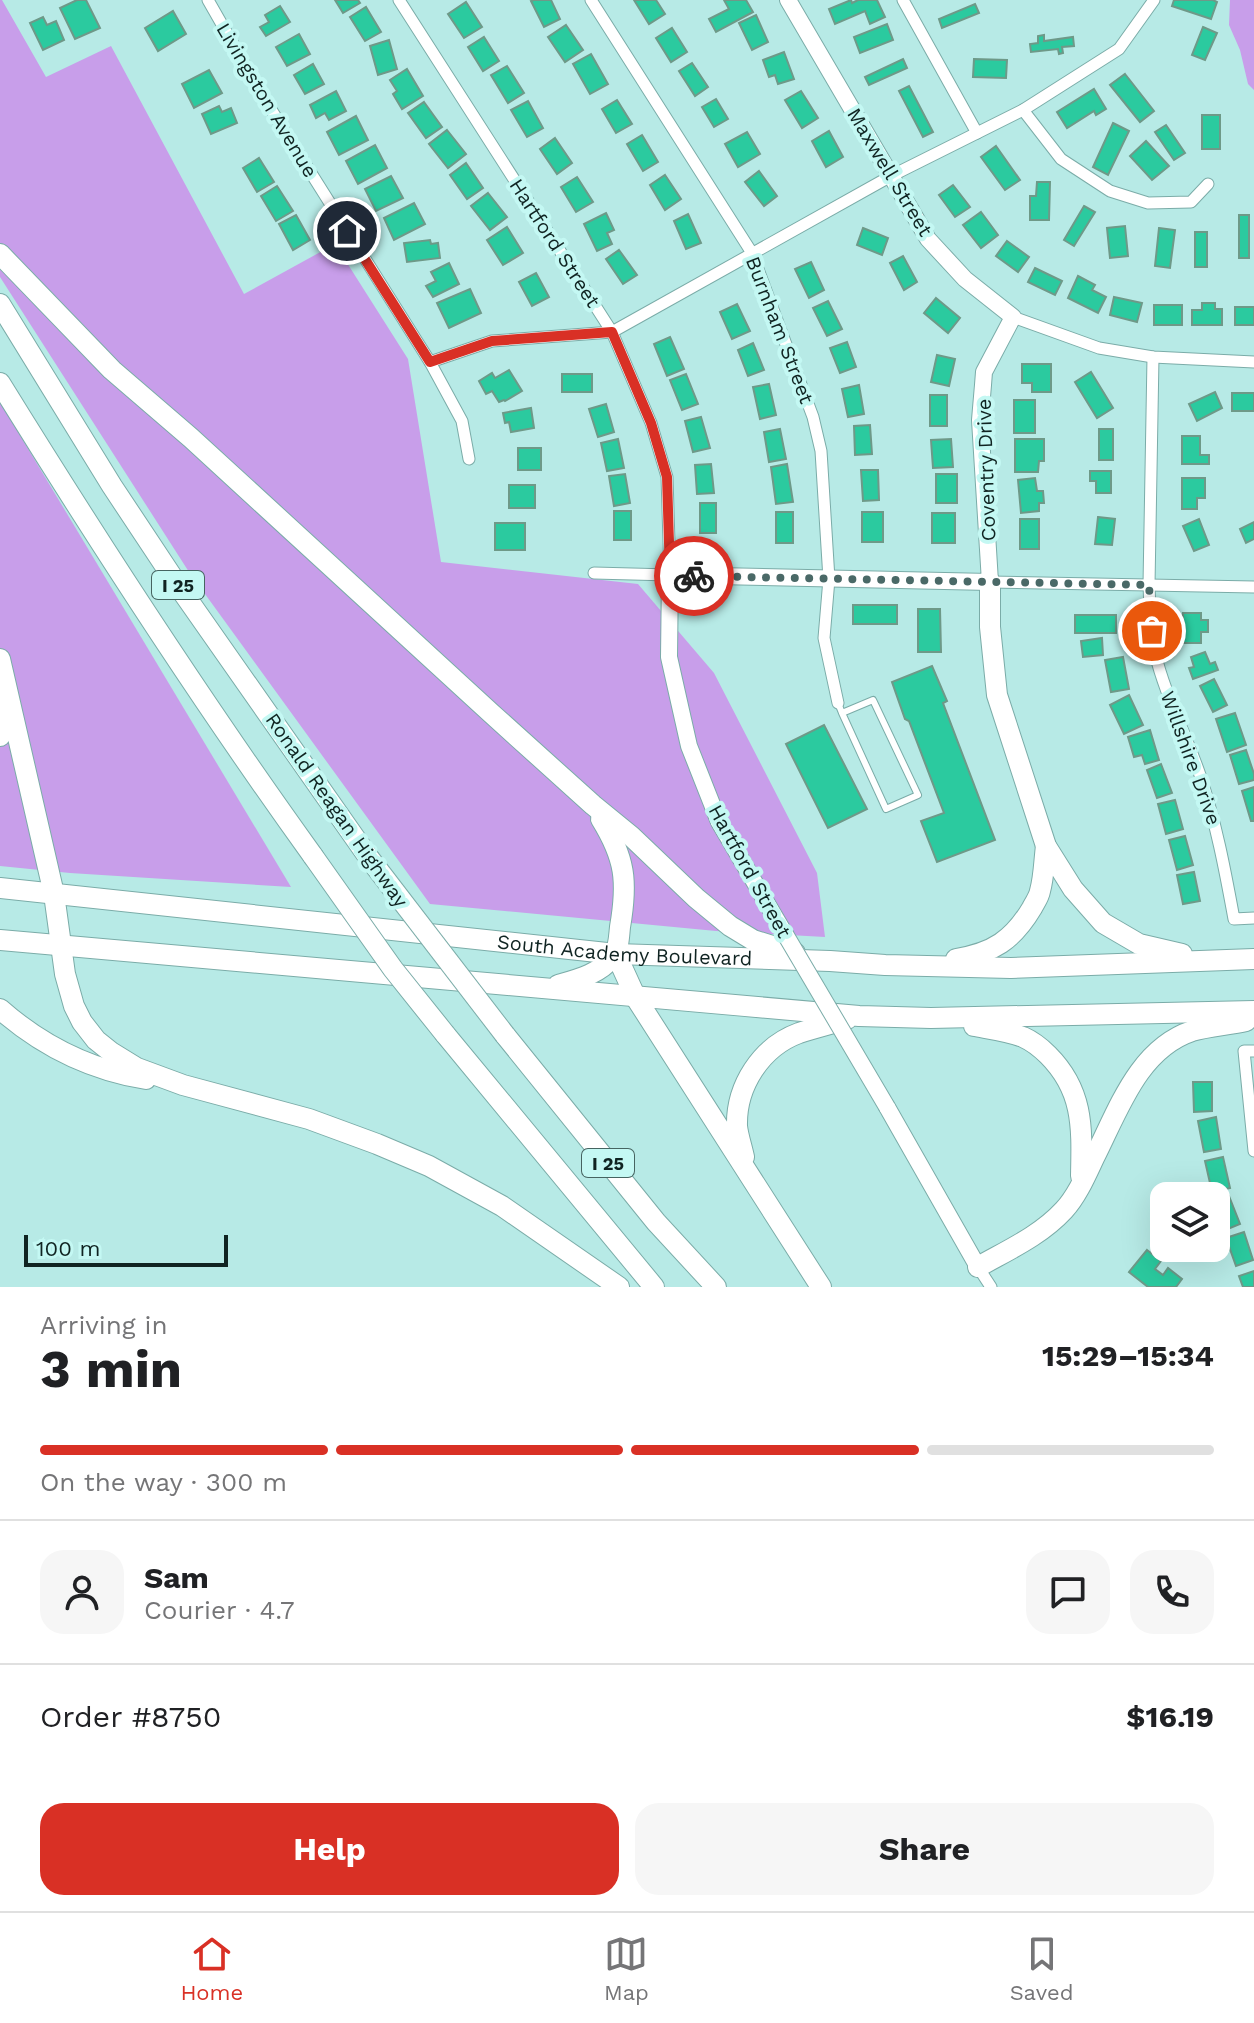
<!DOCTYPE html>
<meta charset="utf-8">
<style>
:root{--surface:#fff;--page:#f6f6f6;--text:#202124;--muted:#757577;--line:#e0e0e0;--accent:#d93025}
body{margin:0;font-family:"Work Sans",sans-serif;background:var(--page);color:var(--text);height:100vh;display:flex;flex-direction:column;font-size:30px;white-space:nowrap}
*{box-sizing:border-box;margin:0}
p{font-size:26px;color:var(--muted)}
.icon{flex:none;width:44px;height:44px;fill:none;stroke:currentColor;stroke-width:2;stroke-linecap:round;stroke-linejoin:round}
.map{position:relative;height:1287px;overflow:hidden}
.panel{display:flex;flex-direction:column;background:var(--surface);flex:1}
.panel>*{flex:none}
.tools{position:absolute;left:1150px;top:1182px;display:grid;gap:16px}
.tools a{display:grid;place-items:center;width:80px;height:80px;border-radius:16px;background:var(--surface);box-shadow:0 8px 32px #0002;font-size:40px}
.scale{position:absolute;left:24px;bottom:20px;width:204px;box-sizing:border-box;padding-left:8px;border:4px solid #102422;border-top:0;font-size:22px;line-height:28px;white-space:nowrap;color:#102422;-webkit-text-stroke:6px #c4f8f3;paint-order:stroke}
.pin{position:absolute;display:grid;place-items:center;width:68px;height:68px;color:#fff;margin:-34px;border:4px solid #fff;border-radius:50%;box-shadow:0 2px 8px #0007}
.courier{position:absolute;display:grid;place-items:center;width:80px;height:80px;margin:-40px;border:6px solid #d93025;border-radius:50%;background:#fff;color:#222;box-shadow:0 2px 10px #0007}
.head em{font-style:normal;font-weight:700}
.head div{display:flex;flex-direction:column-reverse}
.head{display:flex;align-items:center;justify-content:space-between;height:136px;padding:0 40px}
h1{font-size:52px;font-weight:700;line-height:60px}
.bar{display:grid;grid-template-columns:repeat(4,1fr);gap:12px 8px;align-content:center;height:96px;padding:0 40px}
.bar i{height:10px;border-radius:6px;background:var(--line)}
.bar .current{background:var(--accent)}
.bar p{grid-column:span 4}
.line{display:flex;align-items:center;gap:20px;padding:0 40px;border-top:2px solid var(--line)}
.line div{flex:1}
.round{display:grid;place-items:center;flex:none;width:84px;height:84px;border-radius:24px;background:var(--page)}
.primary-button{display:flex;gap:16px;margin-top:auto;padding:16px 40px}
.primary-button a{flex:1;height:92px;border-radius:24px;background:var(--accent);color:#fff;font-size:32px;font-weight:700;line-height:92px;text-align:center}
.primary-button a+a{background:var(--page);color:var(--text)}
.dock{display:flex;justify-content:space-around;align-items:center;height:112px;border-top:2px solid var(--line);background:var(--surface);font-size:22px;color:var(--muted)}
.dock a{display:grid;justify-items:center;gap:4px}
.dock .current{color:var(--accent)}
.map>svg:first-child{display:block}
.green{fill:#c89eea}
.building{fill:#2bca9f;stroke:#6e9988;stroke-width:2}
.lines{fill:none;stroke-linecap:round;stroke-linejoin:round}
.lane-casing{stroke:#7baca8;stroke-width:8}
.street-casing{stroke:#7baca8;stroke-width:13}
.secondary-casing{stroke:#7baca8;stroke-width:18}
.highway-casing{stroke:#7baca8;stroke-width:22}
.lane{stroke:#fff;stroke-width:6}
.street{stroke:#fff;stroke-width:11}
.secondary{stroke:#fff;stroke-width:16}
.highway{stroke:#fff;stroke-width:20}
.secondary-bridge-casing{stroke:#7baca8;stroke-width:18;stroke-linecap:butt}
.highway-bridge-casing{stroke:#7baca8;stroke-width:22;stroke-linecap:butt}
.secondary-bridge{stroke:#fff;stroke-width:16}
.highway-bridge{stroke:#fff;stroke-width:20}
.done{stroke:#4a6967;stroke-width:8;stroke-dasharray:0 14.4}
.route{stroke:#d93025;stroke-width:10}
.labels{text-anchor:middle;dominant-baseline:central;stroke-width:8;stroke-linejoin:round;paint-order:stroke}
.shield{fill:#c4f8f3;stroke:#466461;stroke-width:2}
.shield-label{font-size:18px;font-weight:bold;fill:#102422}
.street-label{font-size:20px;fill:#102422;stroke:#c4f8f3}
</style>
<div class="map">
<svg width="1254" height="1287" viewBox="0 0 1254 1287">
<rect width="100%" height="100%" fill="#b7eae6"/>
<g class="green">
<polygon points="0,0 2,0 46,77 111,46 244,294 335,244 408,359 441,562 638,584 714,673 817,873 825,937 716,931 430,904 189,572 0,277"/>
<polygon points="1230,0 1254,0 1254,90 1248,84 1240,50 1229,25"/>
<polygon points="0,402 291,887 70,873 0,866"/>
</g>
<g class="building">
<polygon points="77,0 86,0 100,28 75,39 60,8"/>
<polygon points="335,0 358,0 360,3 343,13"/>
<polygon points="534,0 551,0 560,19 544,27 531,1"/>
<polygon points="634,0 656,0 665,14 649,24"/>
<polygon points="724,0 746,0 753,12 716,32 709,19 729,9"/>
<polygon points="851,0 852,3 858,0 877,0 885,17 870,24 865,11 835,24 829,9"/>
<polygon points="1174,0 1213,0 1217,2 1211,19 1172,6"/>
<polygon points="466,2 482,27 464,38 448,14"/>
<polygon points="975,4 979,13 942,28 939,19"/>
<polygon points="280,6 290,22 266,36 260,27 269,22 265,15"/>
<polygon points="366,7 381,32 365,41 350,17"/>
<polygon points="173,11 186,34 158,51 145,28"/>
<polygon points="756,15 768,42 752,50 739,23"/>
<polygon points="43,17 47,25 56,21 64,40 43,50 30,23"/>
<polygon points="887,24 893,40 860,53 854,37"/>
<polygon points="566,25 583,50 565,62 548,37"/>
<polygon points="1203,27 1217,33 1205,60 1192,55"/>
<polygon points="672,28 687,52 671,62 656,38"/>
<polygon points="299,34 310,54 287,66 276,47"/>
<polygon points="1044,35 1044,41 1073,37 1074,46 1062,47 1063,53 1059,54 1058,49 1031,52 1030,44 1038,43 1038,36"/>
<polygon points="484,37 499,61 483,71 468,47"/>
<polygon points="389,40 397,69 378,75 370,46"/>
<polygon points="784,52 794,79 778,84 775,75 769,77 763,60"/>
<polygon points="591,54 608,84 590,94 573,64"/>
<polygon points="903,59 907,68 869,85 865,77"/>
<polygon points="974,59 1007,60 1006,78 973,77"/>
<polygon points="692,63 708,87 695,96 679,71"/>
<polygon points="313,64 324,84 305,94 294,75"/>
<polygon points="507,66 524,93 508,103 491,75"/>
<polygon points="407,69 423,96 402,109 393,94 397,91 390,80"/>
<polygon points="209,70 222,93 194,108 182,84"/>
<polygon points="1125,74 1154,111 1140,122 1110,85"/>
<polygon points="909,86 933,132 923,137 899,91"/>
<polygon points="1094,89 1106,109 1096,115 1094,111 1067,128 1057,112"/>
<polygon points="336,91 346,111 329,120 325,113 316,118 310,105"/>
<polygon points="801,91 818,118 802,128 785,100"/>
<polygon points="716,99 728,119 714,127 702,107"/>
<polygon points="617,100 632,124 616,133 602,109"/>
<polygon points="528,101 543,128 527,137 511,110"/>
<polygon points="424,102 442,127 426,138 408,113"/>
<polygon points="219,106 222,112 231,108 237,123 211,134 202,114"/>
<rect x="1202" y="115" width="18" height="34"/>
<polygon points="356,116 368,140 339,155 327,132"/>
<polygon points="1113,123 1129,131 1108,175 1093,167"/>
<polygon points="1166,125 1185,153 1174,160 1155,132"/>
<polygon points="447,130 466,154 448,168 429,144"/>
<polygon points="829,131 843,157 826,167 812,141"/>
<polygon points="747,132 760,154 738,167 725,144"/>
<polygon points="642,135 658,162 643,171 627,144"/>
<polygon points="555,138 572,163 557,174 540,149"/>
<polygon points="1146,141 1169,166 1152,180 1130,156"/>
<polygon points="375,145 387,168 358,184 346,161"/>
<polygon points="996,146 1020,180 1005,190 981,157"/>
<polygon points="259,158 274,182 257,192 243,168"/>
<polygon points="466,163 483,188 467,199 450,175"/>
<polygon points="759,171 777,196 764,206 745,182"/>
<polygon points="665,175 681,199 665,210 650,185"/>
<polygon points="391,176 403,198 376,211 365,189"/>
<polygon points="577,177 593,202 576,212 561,187"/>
<polygon points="1037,182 1050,182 1049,220 1030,220 1030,196 1036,196"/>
<polygon points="953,185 970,207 955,217 939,195"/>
<polygon points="277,186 293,211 276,221 261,196"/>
<polygon points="488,193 507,217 490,230 471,206"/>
<polygon points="414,203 425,224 394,240 384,218"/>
<polygon points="1084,206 1095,212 1074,246 1064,240"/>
<polygon points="981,212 998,235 981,248 963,225"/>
<polygon points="606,213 614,230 607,233 612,244 597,251 584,224"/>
<polygon points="688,214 701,243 686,249 674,221"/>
<polygon points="296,215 310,240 293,250 279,224"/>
<rect x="1239" y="215" width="10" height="43"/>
<polygon points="1125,226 1128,256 1110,258 1107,228"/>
<polygon points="507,227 523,253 503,265 487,240"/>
<polygon points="863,228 888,238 882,255 857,245"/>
<polygon points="1159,228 1175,230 1170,268 1155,266"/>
<rect x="1195" y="232" width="12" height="35"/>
<polygon points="430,240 431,244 438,243 440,258 407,262 404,243"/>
<polygon points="1007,241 1029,257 1018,272 996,256"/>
<polygon points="619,250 637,275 623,284 606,259"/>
<polygon points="903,256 917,282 904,290 890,263"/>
<polygon points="811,262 824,290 809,298 795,269"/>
<polygon points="449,263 459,284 433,297 426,286 436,281 431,272"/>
<polygon points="1035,268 1062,281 1055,295 1028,282"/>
<polygon points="536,273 549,297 532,306 519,282"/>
<polygon points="1078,276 1095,285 1092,290 1106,297 1098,313 1068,298"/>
<polygon points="470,289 481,313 449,328 437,303"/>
<polygon points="1114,297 1142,303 1137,322 1110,315"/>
<polygon points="936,298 960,318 948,333 924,313"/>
<polygon points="828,301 842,329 827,336 813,308"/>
<polygon points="1202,303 1215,303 1215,309 1222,309 1222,325 1192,325 1192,310 1202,310"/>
<polygon points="737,304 750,331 732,339 720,312"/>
<rect x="1154" y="305" width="28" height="20"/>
<rect x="1235" y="307" width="19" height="18"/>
<polygon points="670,337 684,369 667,376 654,344"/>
<polygon points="847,342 856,367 840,373 830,348"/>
<polygon points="753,343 764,370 748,376 738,350"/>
<polygon points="937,355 955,359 949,386 931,382"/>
<polygon points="1022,364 1051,364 1051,392 1032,392 1032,383 1022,383"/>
<polygon points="509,370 522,391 505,401 504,400 499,402 492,391 486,394 479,381 492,373 495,378"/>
<polygon points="1091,372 1113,408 1097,418 1075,382"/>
<rect x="562" y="374" width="30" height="18"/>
<polygon points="686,374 698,404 682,410 670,380"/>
<polygon points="769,384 776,415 760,419 753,387"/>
<polygon points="859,385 864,414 848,417 842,389"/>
<polygon points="1215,392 1222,408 1197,421 1189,404"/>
<rect x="1232" y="393" width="22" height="18"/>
<rect x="930" y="395" width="17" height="31"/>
<rect x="1014" y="400" width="21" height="33"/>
<polygon points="606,404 614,432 598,437 589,409"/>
<polygon points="531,408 534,428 511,432 509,422 505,423 503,413"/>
<polygon points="701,417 710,448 693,452 685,421"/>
<polygon points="870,425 872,454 855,455 854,426"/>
<polygon points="780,429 786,459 769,462 764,432"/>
<rect x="1099" y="429" width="14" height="31"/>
<polygon points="1182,436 1200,436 1200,455 1209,455 1209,464 1182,464"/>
<polygon points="618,439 624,468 607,471 601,443"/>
<polygon points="951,439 953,467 933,468 931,440"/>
<polygon points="1015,439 1044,439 1044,461 1039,461 1038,472 1015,472"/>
<rect x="518" y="448" width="23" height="22"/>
<polygon points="711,464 714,493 697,494 695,465"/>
<polygon points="787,464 793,502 776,504 771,467"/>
<polygon points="861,470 878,470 879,500 863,501"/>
<polygon points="1090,471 1111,471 1111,493 1096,493 1096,481 1090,481"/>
<polygon points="625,474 630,503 614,506 609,476"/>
<rect x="936" y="474" width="21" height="29"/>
<polygon points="1035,478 1037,491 1043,491 1044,503 1039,503 1039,511 1021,513 1018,480"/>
<polygon points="1182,478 1205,478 1205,498 1197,498 1197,509 1182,509"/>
<rect x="509" y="485" width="26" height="23"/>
<rect x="700" y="503" width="16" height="30"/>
<rect x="614" y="511" width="17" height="29"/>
<rect x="776" y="512" width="17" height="31"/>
<rect x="862" y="512" width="21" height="30"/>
<rect x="932" y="513" width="23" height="30"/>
<polygon points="1098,517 1115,519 1112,545 1095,544"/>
<rect x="1020" y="519" width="19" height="30"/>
<polygon points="1199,519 1209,545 1194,551 1183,526"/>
<polygon points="1254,522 1254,539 1246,543 1240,529"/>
<rect x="495" y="523" width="30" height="27"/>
<rect x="853" y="605" width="44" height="19"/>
<polygon points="918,609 940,609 941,652 918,652"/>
<polygon points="1183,613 1201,613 1201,620 1208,620 1208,632 1201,632 1201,643 1183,643"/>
<rect x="1075" y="615" width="41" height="18"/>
<polygon points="1102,638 1103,655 1083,657 1081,641"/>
<polygon points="1205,652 1210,664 1215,662 1218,670 1193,679 1189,668 1194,667 1191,657"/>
<polygon points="1123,657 1129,689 1111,692 1105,660"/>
<polygon points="932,666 947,701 943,703 995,840 937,862 921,821 944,813 909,721 905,719 892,682"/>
<polygon points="1214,679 1227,705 1213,712 1200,686"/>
<polygon points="1129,695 1143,725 1124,734 1110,705"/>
<polygon points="1235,713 1246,745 1227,752 1216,719"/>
<polygon points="824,725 867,809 828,828 786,744"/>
<polygon points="1150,730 1159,760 1145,764 1142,755 1134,757 1128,737"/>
<polygon points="1246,750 1254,774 1254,780 1239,784 1230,755"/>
<polygon points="1161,764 1172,793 1157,798 1147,770"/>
<polygon points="1254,787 1254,821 1251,821 1242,791"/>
<polygon points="1175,800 1183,829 1166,834 1158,804"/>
<polygon points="1185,836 1193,865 1177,870 1169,840"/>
<polygon points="1194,872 1200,901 1183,904 1177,875"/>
<polygon points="1193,1082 1212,1082 1212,1111 1194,1112"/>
<polygon points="1216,1117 1221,1149 1204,1152 1198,1121"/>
<polygon points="1223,1157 1230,1188 1204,1194 1202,1185 1210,1183 1205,1161"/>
<polygon points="1229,1196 1240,1224 1218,1233 1216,1229 1216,1212 1218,1211 1216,1202"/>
<polygon points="1244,1232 1253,1260 1236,1266 1226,1238"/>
<polygon points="1147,1250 1161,1261 1155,1269 1163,1275 1168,1268 1182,1279 1176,1287 1148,1287 1129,1272"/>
<polygon points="1254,1271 1254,1287 1243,1287 1239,1276"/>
</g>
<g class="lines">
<defs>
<polyline id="lane" points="838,703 842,713 886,809 918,795 873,700 842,713"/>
<g id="street">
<polyline points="208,0 265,100 430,362"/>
<polyline points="399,0 612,332 651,423 667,477 670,575 594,573"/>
<polyline points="591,0 752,253 813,417 821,451 829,579 824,638 838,703"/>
<polyline points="903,0 977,133"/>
<polyline points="1023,110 1061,159 1110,191 1148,203 1191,202 1208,184"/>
<polyline points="1013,317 1099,348 1153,357 1254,362"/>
<path d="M1153,357L1149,585C1150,607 1150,631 1155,653C1165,695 1186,734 1200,775C1216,822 1225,870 1234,919L1254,918"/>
<polyline points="469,459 462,421 430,362 492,341 612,332 891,176 1023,110 1119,49 1154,0"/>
<polyline points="990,582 1254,587"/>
<polyline points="1254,1051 1244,1051 1254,1151"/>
<polyline points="978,1267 991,1287"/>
</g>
<g id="secondary">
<polyline points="719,822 689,746 669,657 670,575 990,582 980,420 983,385 984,372 1013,317 965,279 928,239 788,0"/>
<polyline points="887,1107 978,1267"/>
</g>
<g id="highway">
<polyline points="0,254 112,370 191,438 492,714 593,805 631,836 696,898 730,926 753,940 795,953"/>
<polyline points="0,304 112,486 179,587 369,858"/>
<path d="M0,383C99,543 202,702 313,856"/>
<polyline points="990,582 990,627 997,695 1046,846 1073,889 1103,923 1139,944 1182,954"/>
<polyline points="0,659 54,894 65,974 74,1006 82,1022 96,1040 111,1052 137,1068 183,1085 309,1119 377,1144 429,1166 502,1206 619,1287"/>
<polyline points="0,736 3,702"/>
<path id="s1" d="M0,888L616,954L830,961L885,965L1011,968L1254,959"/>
<polyline points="0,940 859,1016 931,1018 1254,1011"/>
<polyline points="616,954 636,998 821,1287"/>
<path d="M956,959C993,953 1013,940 1032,908C1035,902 1039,897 1040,891C1044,877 1044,861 1046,846"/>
<path d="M558,985C579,979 599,974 613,957C619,949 619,936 620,927C628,881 625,858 601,819"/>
<path d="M0,1009C42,1046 91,1070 146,1079"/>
<path d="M974,1026C990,1029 1007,1031 1023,1037C1032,1041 1041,1048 1048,1055C1084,1091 1082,1128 1081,1176"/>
<polyline points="445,1034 654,1287"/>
<polyline points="505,1035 656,1222 716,1287"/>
<path d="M744,1157C742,1147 738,1136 737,1126C736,1086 761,1047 799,1033C814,1028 831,1024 847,1019"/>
<path d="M978,1267C1008,1250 1040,1236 1064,1210C1077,1196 1086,1175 1094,1158C1118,1111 1138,1049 1192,1031C1209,1026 1229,1025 1246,1021"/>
</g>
</defs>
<use href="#lane" class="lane-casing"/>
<use href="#street" class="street-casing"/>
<use href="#secondary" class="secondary-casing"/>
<use href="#highway" class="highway-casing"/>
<use href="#lane" class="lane"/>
<use href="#street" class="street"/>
<use href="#secondary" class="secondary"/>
<use href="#highway" class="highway"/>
<defs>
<polyline id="secondary-bridge" points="719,822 887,1107"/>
<g id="highway-bridge">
<polyline points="313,856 393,969 445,1034"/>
<polyline points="369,858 505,1035"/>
</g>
</defs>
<use href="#secondary-bridge" class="secondary-bridge-casing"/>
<use href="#highway-bridge" class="highway-bridge-casing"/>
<use href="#secondary-bridge" class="secondary-bridge"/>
<use href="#highway-bridge" class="highway-bridge"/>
</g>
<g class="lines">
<polyline class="done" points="694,576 1149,585 1152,631"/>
<polyline class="route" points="347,231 430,362 492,341 612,332 651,423 667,477 670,575 694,576"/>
</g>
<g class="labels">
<g class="shield">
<rect x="152" y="571" width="52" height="28" rx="6"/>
<rect x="582" y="1149" width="52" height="28" rx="6"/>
</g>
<g class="shield-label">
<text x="178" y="585">I 25</text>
<text x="608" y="1163">I 25</text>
</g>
<g class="street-label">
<text transform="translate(267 100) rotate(59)">Livingston Avenue</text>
<text transform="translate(890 172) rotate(59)">Maxwell Street</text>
<text transform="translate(555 243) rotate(57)">Hartford Street</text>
<text transform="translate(780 330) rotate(69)">Burnham Street</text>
<text transform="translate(986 470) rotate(-92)">Coventry Drive</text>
<text transform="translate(1191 758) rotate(70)">Willshire Drive</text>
<text transform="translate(337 810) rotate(55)">Ronald Reagan Highway</text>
<text transform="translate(750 871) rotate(61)">Hartford Street</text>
<text stroke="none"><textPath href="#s1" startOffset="628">South Academy Boulevard</textPath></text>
</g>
</g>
</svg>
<div class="tools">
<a><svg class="icon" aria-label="layers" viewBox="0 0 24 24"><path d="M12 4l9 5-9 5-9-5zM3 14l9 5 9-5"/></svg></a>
</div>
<div class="scale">100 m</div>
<div class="pin" style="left:1152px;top:631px;background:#ea580c"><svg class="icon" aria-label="bag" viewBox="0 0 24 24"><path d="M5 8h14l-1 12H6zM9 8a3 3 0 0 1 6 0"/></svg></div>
<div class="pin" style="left:347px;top:231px;background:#1f2937"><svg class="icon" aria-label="home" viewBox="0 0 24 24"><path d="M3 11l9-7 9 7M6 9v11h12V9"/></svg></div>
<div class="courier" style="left:694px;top:576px"><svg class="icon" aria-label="bike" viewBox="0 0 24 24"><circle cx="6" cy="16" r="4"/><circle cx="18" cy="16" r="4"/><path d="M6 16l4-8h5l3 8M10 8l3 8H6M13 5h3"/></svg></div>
</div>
<section class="panel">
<div class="head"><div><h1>3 min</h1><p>Arriving in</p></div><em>15:29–15:34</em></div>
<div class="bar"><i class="current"></i><i class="current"></i><i class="current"></i><i></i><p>On the way · 300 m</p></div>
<div class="line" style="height:144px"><a class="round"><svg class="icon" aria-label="person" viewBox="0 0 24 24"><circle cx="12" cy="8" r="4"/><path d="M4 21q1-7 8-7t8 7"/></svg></a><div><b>Sam</b><p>Courier · 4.7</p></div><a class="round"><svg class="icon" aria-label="chat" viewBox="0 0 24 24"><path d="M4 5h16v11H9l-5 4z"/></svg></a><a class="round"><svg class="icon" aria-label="phone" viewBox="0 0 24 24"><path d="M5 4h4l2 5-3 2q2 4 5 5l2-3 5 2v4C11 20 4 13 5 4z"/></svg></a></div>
<div class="line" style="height:104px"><div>Order #8750</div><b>$16.19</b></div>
<div class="primary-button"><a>Help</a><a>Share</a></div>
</section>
<nav class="dock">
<a class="current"><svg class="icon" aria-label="home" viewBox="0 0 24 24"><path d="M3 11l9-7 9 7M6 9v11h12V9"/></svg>Home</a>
<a><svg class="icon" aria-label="map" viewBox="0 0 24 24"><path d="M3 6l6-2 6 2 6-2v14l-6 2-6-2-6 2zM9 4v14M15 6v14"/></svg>Map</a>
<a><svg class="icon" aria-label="saved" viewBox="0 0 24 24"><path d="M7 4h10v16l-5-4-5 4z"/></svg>Saved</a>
</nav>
